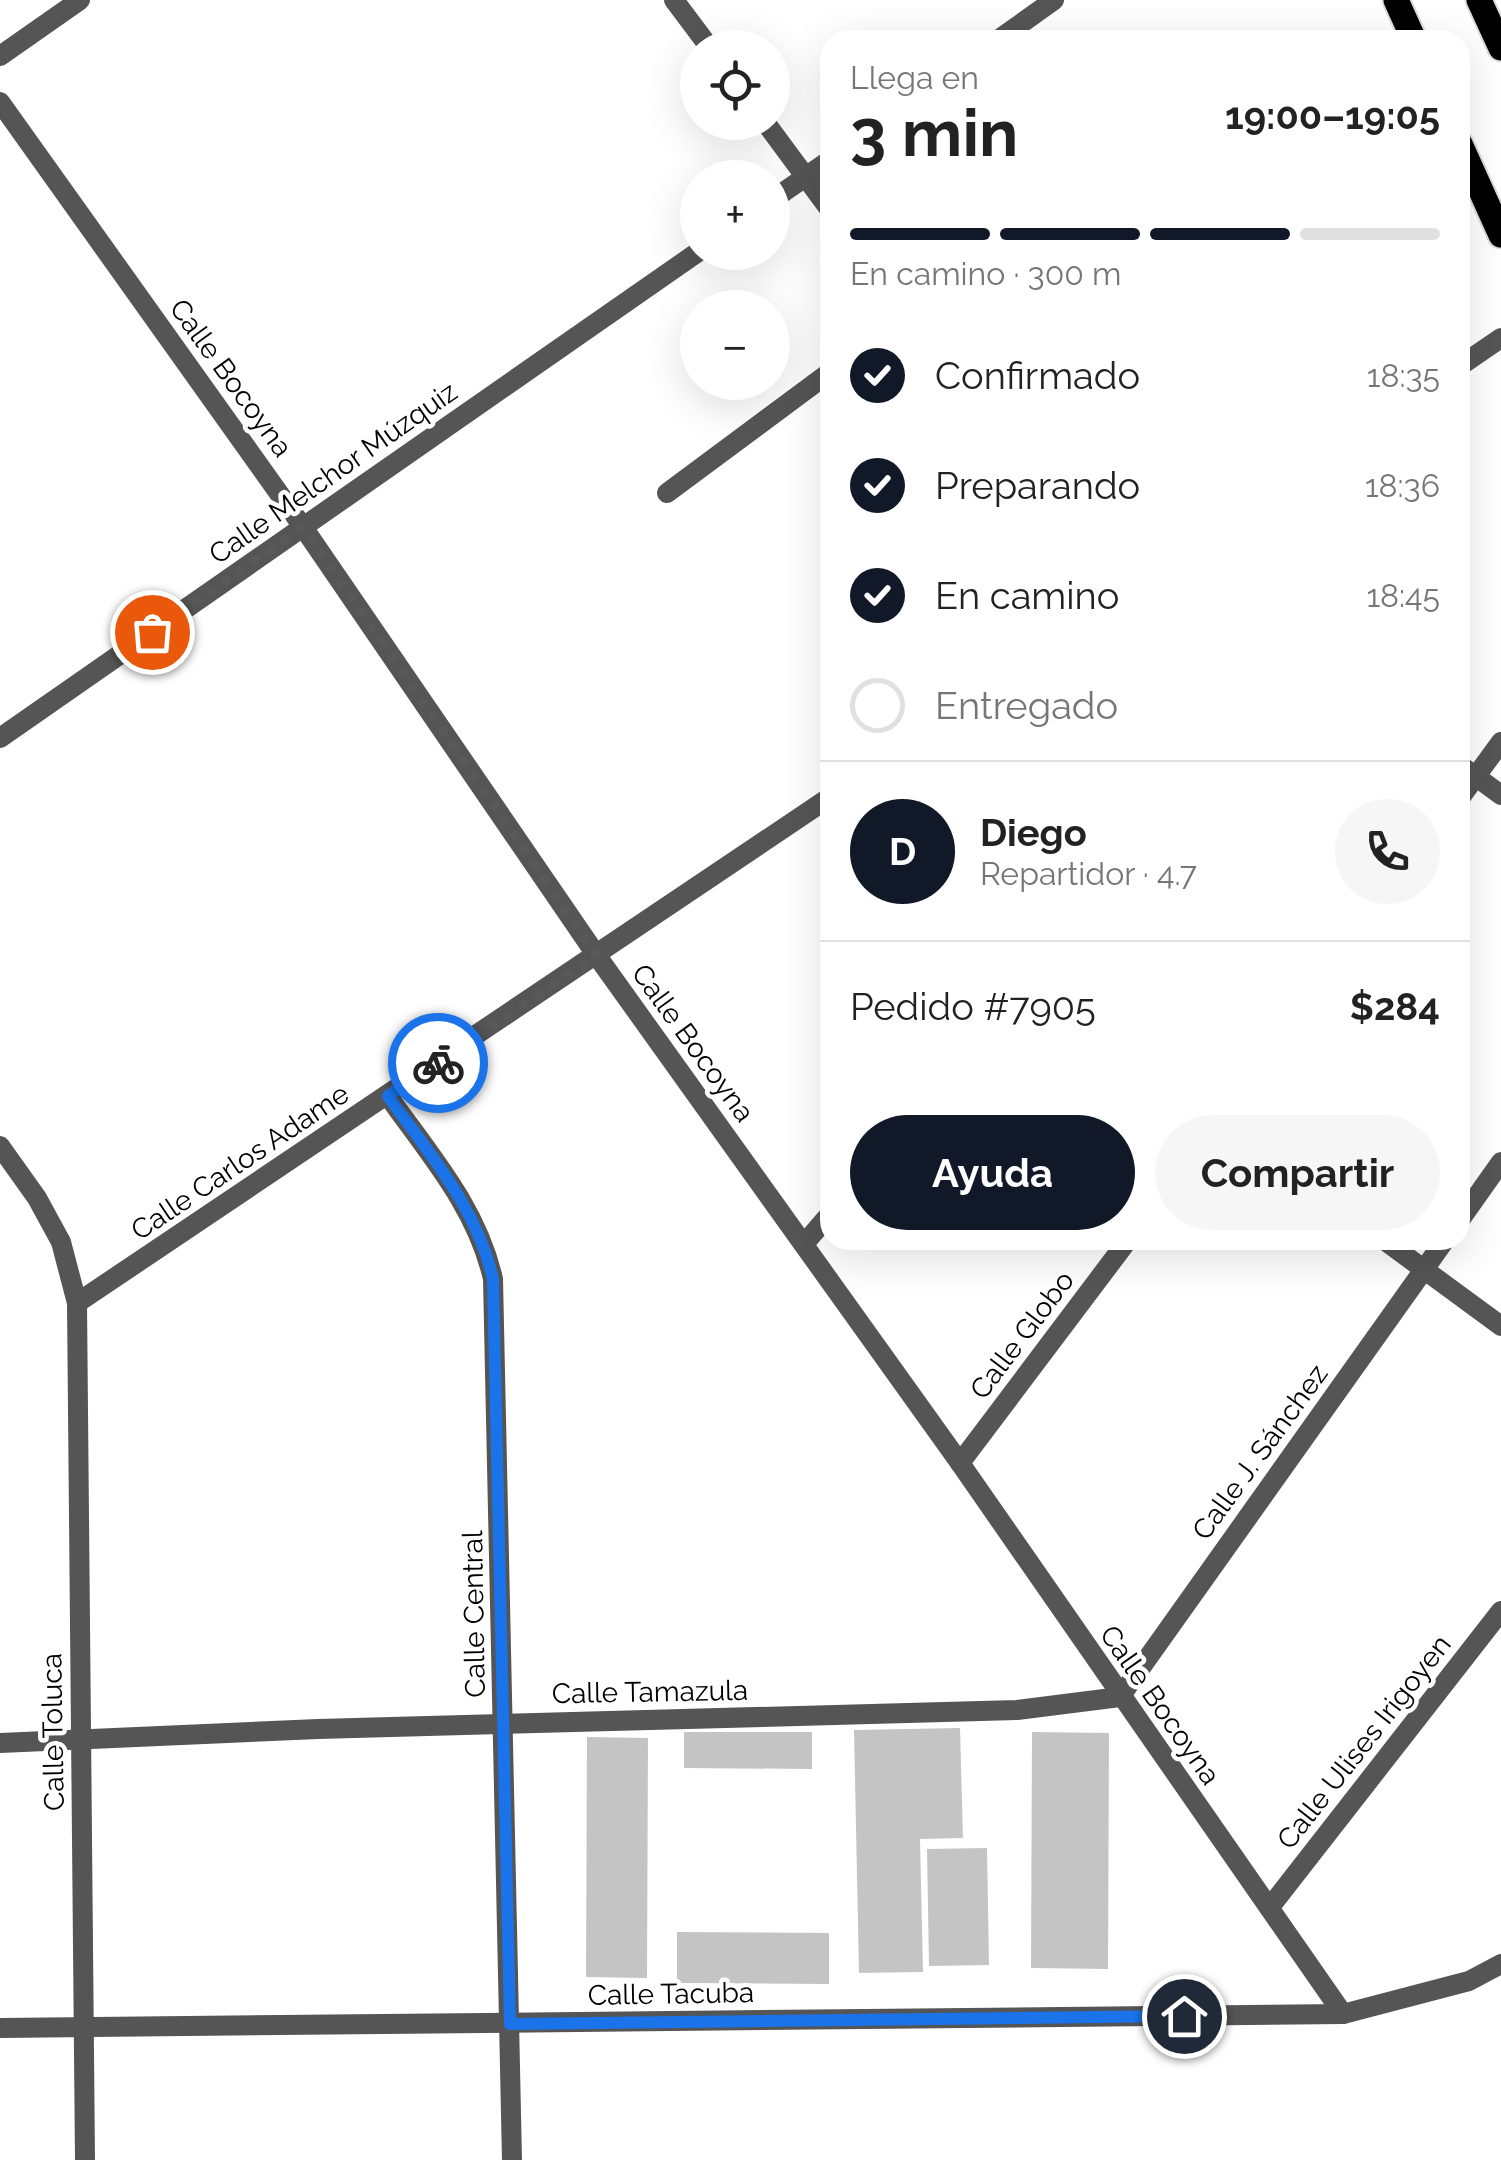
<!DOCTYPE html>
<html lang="es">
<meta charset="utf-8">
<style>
:root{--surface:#fff;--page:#f6f6f6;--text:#222;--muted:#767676;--line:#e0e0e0;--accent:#111827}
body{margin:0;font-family:Raleway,sans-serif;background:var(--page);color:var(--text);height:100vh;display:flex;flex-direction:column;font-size:38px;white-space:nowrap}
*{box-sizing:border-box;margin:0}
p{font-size:32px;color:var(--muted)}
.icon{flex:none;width:55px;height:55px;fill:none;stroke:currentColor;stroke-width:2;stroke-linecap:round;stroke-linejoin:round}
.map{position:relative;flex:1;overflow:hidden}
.side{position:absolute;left:820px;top:30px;width:650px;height:1220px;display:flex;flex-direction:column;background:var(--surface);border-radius:30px;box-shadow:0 10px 40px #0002}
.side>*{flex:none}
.tools{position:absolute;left:680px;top:30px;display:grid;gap:20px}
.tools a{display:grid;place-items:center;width:110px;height:110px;border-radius:50%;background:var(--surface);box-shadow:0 10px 40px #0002;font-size:50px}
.pin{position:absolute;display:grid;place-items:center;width:85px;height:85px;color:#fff;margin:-42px;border:5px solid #fff;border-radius:50%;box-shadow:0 2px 10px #0007}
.courier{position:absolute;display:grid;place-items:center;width:100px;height:100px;margin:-50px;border:8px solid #1a73e8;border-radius:50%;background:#fff;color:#222;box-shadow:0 2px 12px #0007}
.headline em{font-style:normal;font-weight:700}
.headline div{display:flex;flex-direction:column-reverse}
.headline{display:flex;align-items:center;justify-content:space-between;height:170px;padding:0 30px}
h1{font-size:65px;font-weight:700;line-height:75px}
.bar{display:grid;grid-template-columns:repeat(4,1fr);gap:15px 10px;align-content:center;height:120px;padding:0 30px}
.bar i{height:12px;border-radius:8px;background:var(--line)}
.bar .selected{background:var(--accent)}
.bar p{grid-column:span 4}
.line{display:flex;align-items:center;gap:25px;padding:0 30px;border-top:2px solid var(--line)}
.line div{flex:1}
.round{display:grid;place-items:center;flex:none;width:105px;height:105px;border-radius:52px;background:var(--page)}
ol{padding:0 30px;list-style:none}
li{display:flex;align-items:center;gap:30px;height:110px}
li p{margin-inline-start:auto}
li .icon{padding:10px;border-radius:50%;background:var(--accent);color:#fff;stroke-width:4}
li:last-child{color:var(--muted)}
li i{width:55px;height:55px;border:5px solid var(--line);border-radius:50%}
.cta{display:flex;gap:20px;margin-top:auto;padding:20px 30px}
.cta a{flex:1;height:115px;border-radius:60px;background:var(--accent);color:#fff;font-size:40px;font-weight:700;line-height:115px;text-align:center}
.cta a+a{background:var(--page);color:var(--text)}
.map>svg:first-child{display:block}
.building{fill:#c4c4c4}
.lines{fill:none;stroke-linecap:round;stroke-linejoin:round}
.primary-casing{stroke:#dbdbdb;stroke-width:29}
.minor{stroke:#555;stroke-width:20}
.primary{stroke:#000;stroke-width:25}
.done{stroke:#595959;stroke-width:10;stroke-dasharray:0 18}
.route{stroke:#1a73e8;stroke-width:12}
.labels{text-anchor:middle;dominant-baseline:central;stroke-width:9;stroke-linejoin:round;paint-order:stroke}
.street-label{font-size:28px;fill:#000;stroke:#fff}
</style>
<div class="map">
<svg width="1501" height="2160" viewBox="0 0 1501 2160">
<rect width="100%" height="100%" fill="#fff"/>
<g class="building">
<polygon points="960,1728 963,1838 920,1839 923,1972 859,1973 854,1730"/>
<polygon points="684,1732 812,1732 812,1769 684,1768"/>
<polygon points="1032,1732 1109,1733 1108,1969 1031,1968"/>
<polygon points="587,1737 648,1738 647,1978 586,1977"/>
<polygon points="987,1848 989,1965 929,1966 927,1849"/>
<polygon points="677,1932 829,1933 829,1984 677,1983"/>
</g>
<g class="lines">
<defs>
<g id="primary">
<polyline points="1396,0 1414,40"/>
<polyline points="1479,0 1501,48"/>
<polyline points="1460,144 1501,235"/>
</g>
</defs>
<use href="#primary" class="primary-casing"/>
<g class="minor">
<polyline points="674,0 710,48"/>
<polyline points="998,40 1054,0"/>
<polyline points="0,56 80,0"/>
<polyline points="0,102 303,527 597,956 960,1463 1343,2014"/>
<polyline points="765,122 830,210"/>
<polyline points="772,200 830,160"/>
<polyline points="1460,366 1501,338"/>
<polyline points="667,493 830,372"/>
<polyline points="0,738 698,252"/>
<polyline points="1460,765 1501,795"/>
<polyline points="1460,798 1501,742"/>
<path d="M388,1096C430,1155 477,1208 493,1279L512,2160"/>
<polyline points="0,1146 37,1198 61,1242 77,1303 85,2160"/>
<polyline points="1460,1220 1501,1162"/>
<polyline points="1384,1240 1501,1326"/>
<polyline points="804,1244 830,1214"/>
<polyline points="77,1303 830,797"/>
<polyline points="960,1463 1128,1240"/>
<polyline points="0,1743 318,1729 1017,1710 1120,1697 1445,1240"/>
<polyline points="1270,1907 1501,1611"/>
<polyline points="0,2028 1343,2014 1469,1981 1501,1964"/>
</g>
<use href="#primary" class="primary"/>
</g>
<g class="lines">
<polyline class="done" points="152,632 303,527 597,956 438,1063"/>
<path class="route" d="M438,1063L388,1096C430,1155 477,1208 493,1279L510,2024L1184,2016"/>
</g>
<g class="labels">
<g class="street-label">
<text transform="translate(231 378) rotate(54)">Calle Bocoyna</text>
<text transform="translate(333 473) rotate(-35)">Calle Melchor Múzquiz</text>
<text transform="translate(693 1043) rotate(54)">Calle Bocoyna</text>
<text transform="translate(240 1162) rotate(-34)">Calle Carlos Adame</text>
<text transform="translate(1022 1335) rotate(-53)">Calle Globo</text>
<text transform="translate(1260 1452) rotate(-54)">Calle J. Sánchez</text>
<text transform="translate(474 1614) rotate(-91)">Calle Central</text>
<text transform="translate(650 1692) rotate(-1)">Calle Tamazula</text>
<text transform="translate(1160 1705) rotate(55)">Calle Bocoyna</text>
<text transform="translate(53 1732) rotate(-91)">Calle Toluca</text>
<text transform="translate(1364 1742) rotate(-52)">Calle Ulises Irigoyen</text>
<text transform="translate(671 1994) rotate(-1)">Calle Tacuba</text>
</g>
</g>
</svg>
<div class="tools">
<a><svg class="icon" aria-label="locate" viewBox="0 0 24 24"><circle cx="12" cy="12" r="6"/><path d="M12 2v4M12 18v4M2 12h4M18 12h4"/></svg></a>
<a>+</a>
<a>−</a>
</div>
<div class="pin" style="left:152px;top:632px;background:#ea580c"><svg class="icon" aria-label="bag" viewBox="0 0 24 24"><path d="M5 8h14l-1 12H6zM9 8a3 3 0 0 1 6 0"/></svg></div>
<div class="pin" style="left:1184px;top:2016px;background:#1f2937"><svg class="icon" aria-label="home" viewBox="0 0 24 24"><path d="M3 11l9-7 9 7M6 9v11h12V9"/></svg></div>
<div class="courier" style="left:438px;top:1063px"><svg class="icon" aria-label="bike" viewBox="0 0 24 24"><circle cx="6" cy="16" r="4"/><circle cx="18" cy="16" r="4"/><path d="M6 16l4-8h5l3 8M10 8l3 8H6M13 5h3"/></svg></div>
<section class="side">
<div class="headline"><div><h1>3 min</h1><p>Llega en</p></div><em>19:00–19:05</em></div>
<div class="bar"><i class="selected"></i><i class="selected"></i><i class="selected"></i><i></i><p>En camino · 300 m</p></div>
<ol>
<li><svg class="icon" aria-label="check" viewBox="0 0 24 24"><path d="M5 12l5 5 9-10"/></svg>Confirmado<p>18:35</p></li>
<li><svg class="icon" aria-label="check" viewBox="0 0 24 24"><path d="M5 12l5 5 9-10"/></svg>Preparando<p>18:36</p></li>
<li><svg class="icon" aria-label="check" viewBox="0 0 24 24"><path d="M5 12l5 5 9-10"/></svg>En camino<p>18:45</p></li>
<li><i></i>Entregado</li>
</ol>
<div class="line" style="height:180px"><b class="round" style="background:var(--accent);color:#fff">D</b><div><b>Diego</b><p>Repartidor · 4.7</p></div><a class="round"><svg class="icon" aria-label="phone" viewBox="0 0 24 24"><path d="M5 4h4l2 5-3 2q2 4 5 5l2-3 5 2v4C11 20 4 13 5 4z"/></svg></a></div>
<div class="line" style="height:130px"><div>Pedido #7905</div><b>$284</b></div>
<div class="cta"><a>Ayuda</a><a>Compartir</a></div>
</section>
</div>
